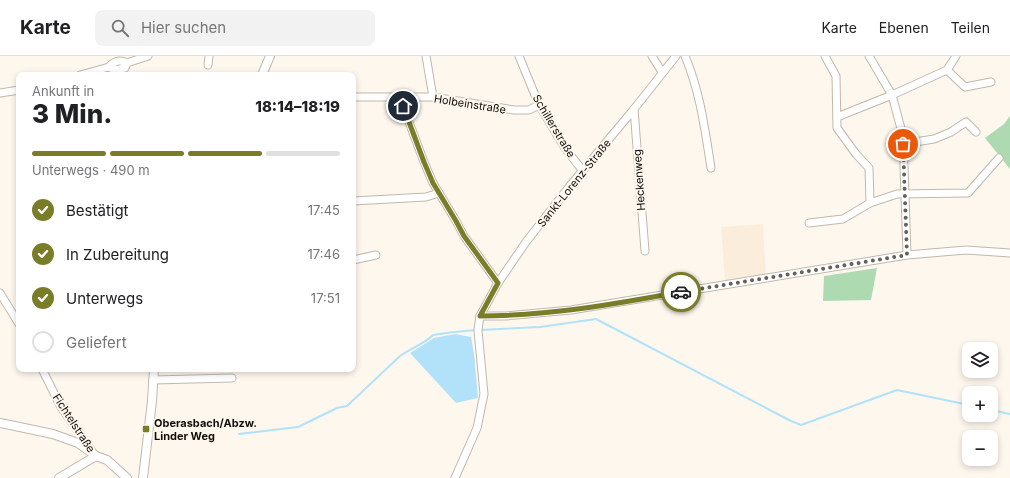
<!DOCTYPE html>
<html lang="de">
<meta charset="utf-8">
<style>
:root{--surface:#fff;--page:#f2f2f2;--text:#202124;--muted:#757577;--line:#e0e0e0;--accent:#797d27}
body{margin:0;font-family:Inter,sans-serif;background:var(--page);color:var(--text);height:100vh;display:flex;flex-direction:column;font-size:15px;white-space:nowrap}
*{box-sizing:border-box;margin:0}
p{font-size:13px;color:var(--muted)}
.icon{flex:none;width:22px;height:22px;fill:none;stroke:currentColor;stroke-width:2;stroke-linecap:round;stroke-linejoin:round}
.map{position:relative;flex:1;overflow:hidden}
.drawer{position:absolute;left:16px;top:16px;width:340px;height:300px;display:flex;flex-direction:column;background:var(--surface);border-radius:8px;box-shadow:0 2px 6px #0003}
.drawer>*{flex:none}
.tools{position:absolute;left:962px;top:286px;display:grid;gap:8px}
.tools a{display:grid;place-items:center;width:36px;height:36px;border-radius:8px;background:var(--surface);box-shadow:0 2px 6px #0003;font-size:20px}
.pin{position:absolute;display:grid;place-items:center;width:34px;height:34px;color:#fff;margin:-17px;border:2px solid #fff;border-radius:50%;box-shadow:0 1px 4px #0007}
.courier{position:absolute;display:grid;place-items:center;width:40px;height:40px;margin:-20px;border:3px solid #797d27;border-radius:50%;background:#fff;color:#222;box-shadow:0 1px 5px #0007}
.head em{font-style:normal;font-weight:800}
.head div{display:flex;flex-direction:column-reverse}
.head{display:flex;align-items:center;justify-content:space-between;height:68px;padding:0 16px}
h1{font-size:26px;font-weight:800;line-height:30px}
.bar{display:grid;grid-template-columns:repeat(4,1fr);gap:6px 4px;align-content:center;height:48px;padding:0 16px}
.bar i{height:5px;border-radius:3px;background:var(--line)}
.bar .current{background:var(--accent)}
.bar p{grid-column:span 4}
ol{padding:0 16px;list-style:none}
li{display:flex;align-items:center;gap:12px;height:44px}
li p{margin-inline-start:auto}
li .icon{padding:4px;border-radius:50%;background:var(--accent);color:#fff;stroke-width:4}
li:last-child{color:var(--muted)}
li i{width:22px;height:22px;border:2px solid var(--line);border-radius:50%}
header{display:flex;align-items:center;gap:24px;box-sizing:border-box;height:56px;padding:0 20px;background:var(--surface);border-bottom:1px solid var(--line)}
header strong{font-size:19px}
nav{display:flex;gap:22px;margin-inline-start:auto;font-size:14px}
.search{width:280px;height:36px;background:var(--page);display:flex;align-items:center;gap:10px;box-sizing:border-box;padding:0 14px;border-radius:8px;color:var(--muted);font-size:15px}
.map>svg:first-child{display:block}
.built{fill:#fbeddc}
.green{fill:#aedab1}
.water{fill:#b1e2f9}
.lines{fill:none;stroke-linecap:round;stroke-linejoin:round}
.stream{stroke:#b1e2f9;stroke-width:2}
.minor-casing{stroke:#c0b8ad;stroke-width:9}
.tertiary-casing{stroke:#c0b8ad;stroke-width:10}
.minor{stroke:#fff;stroke-width:7}
.tertiary{stroke:#fff;stroke-width:8}
.done{stroke:#64605a;stroke-width:4;stroke-dasharray:0 7.2}
.route{stroke:#797d27;stroke-width:5}
.poi-dot{fill:#797d27;stroke:#fef7ee;stroke-width:1.5}
.labels{text-anchor:middle;dominant-baseline:central;stroke-width:4;stroke-linejoin:round;paint-order:stroke}
.street-label{font-size:11px;fill:#110e0a;stroke:#fef7ee}
.poi-label{font-size:11px;font-weight:bold;fill:#110e0a;stroke:#fef7ee;text-anchor:start}
</style>
<header>
<strong>Karte</strong>
<div class="search"><svg class="icon" aria-label="search" viewBox="0 0 24 24"><circle cx="10" cy="10" r="6"/><path d="M15 15l6 6"/></svg>Hier suchen</div>
<nav><a>Karte</a><a>Ebenen</a><a>Teilen</a></nav>
</header>
<div class="map">
<svg width="1010" height="422" viewBox="0 0 1010 422">
<rect width="100%" height="100%" fill="#fef7ee"/>
<polygon class="built" points="763,168 766,218 725,225 721,171"/>
<g class="green">
<polygon points="1010,60 1010,113 985,82 1004,68"/>
<polygon points="877,212 871,244 823,245 824,220"/>
</g>
<polygon class="water" points="455,278 471,281 474,298 478,342 456,347 410,297 434,282"/>
<g class="lines">
<g class="stream">
<polyline points="480,274 540,271 596,263 791,365 801,369 897,334 969,349"/>
<polyline points="991,354 1010,358"/>
<path d="M239,378L298,371L337,352L347,350L400,300C409,293 426,287 433,279L454,276L476,274"/>
</g>
<defs>
<g id="minor">
<polyline points="426,0 433,41"/>
<polyline points="519,0 539,49 565,92 583,115"/>
<polyline points="652,0 662,16"/>
<path d="M685,0C700,35 705,74 711,112"/>
<polyline points="825,0 836,20 837,72 856,98 869,112 870,147"/>
<polyline points="869,0 892,39 903,80 907,199"/>
<polyline points="208,9 209,0"/>
<path d="M109,11C114,5 119,3 127,7"/>
<polyline points="947,14 965,31 991,26"/>
<polyline points="80,19 109,11 115,14 125,12 127,7 148,0"/>
<polyline points="0,37 19,34"/>
<polyline points="353,41 433,41 514,54 529,54 539,49"/>
<polyline points="403,41 403,50 424,106 433,127 456,165 464,180 498,227"/>
<polyline points="634,53 645,195"/>
<polyline points="837,61 892,39 947,14 956,0"/>
<polyline points="903,88 934,83 951,76 966,66 976,76"/>
<polyline points="353,145 426,141 439,137"/>
<polyline points="809,167 843,163 870,147 897,138 968,137 999,102"/>
<polyline points="353,204 376,199"/>
<polyline points="0,237 19,268"/>
<polyline points="480,260 506,260 571,254 907,199 966,194 1010,197"/>
<polyline points="42,313 61,351 94,398"/>
<polyline points="153,324 232,322"/>
<polyline points="455,422 477,372 484,338 478,274 480,260 498,227 526,186 569,131 634,53 676,0"/>
</g>
<g id="tertiary">
<polyline points="262,19 270,0"/>
<polyline points="0,367 53,378 78,387 96,400 107,404 127,422"/>
<polyline points="59,422 96,400"/>
<polyline points="143,422 152,345 154,313"/>
</g>
</defs>
<use href="#minor" class="minor-casing"/>
<use href="#tertiary" class="tertiary-casing"/>
<use href="#minor" class="minor"/>
<use href="#tertiary" class="tertiary"/>
</g>
<g class="lines">
<polyline class="done" points="681,236 907,199 903,88"/>
<path class="route" d="M403,50L424,106L433,127L456,165L464,180L498,227L480,260C548,260 615,248 681,236"/>
</g>
<rect class="poi-dot" x="142" y="369" width="8" height="8" rx="2"/>
<g class="labels">
<g class="street-label">
<text transform="translate(470 48) rotate(9)">Holbeinstraße</text>
<text transform="translate(554 70) rotate(59)">Schillerstraße</text>
<text transform="translate(639 124) rotate(-94)">Heckenweg</text>
<text transform="translate(574 127) rotate(-51)">Sankt-Lorenz-Straße</text>
<text transform="translate(74 367) rotate(57)">Fichtelstraße</text>
</g>
<g class="poi-label">
<text x="154" y="367">Oberasbach/Abzw.<tspan x="154" dy="13">Linder Weg</tspan></text>
</g>
</g>
</svg>
<div class="tools">
<a><svg class="icon" aria-label="layers" viewBox="0 0 24 24"><path d="M12 4l9 5-9 5-9-5zM3 14l9 5 9-5"/></svg></a>
<a>+</a>
<a>−</a>
</div>
<div class="pin" style="left:903px;top:88px;background:#ea580c"><svg class="icon" aria-label="bag" viewBox="0 0 24 24"><path d="M5 8h14l-1 12H6zM9 8a3 3 0 0 1 6 0"/></svg></div>
<div class="pin" style="left:403px;top:50px;background:#1f2937"><svg class="icon" aria-label="home" viewBox="0 0 24 24"><path d="M3 11l9-7 9 7M6 9v11h12V9"/></svg></div>
<div class="courier" style="left:681px;top:236px"><svg class="icon" aria-label="car" viewBox="0 0 24 24"><path d="M5 17H2v-5l4-1 3-4h7l3 4 3 1v5h-3M9 17h6M6 11h13"/><circle cx="7" cy="17" r="2"/><circle cx="17" cy="17" r="2"/></svg></div>
<section class="drawer">
<div class="head"><div><h1>3 Min.</h1><p>Ankunft in</p></div><em>18:14–18:19</em></div>
<div class="bar"><i class="current"></i><i class="current"></i><i class="current"></i><i></i><p>Unterwegs · 490 m</p></div>
<ol>
<li><svg class="icon" aria-label="check" viewBox="0 0 24 24"><path d="M5 12l5 5 9-10"/></svg>Bestätigt<p>17:45</p></li>
<li><svg class="icon" aria-label="check" viewBox="0 0 24 24"><path d="M5 12l5 5 9-10"/></svg>In Zubereitung<p>17:46</p></li>
<li><svg class="icon" aria-label="check" viewBox="0 0 24 24"><path d="M5 12l5 5 9-10"/></svg>Unterwegs<p>17:51</p></li>
<li><i></i>Geliefert</li>
</ol>
</section>
</div>
